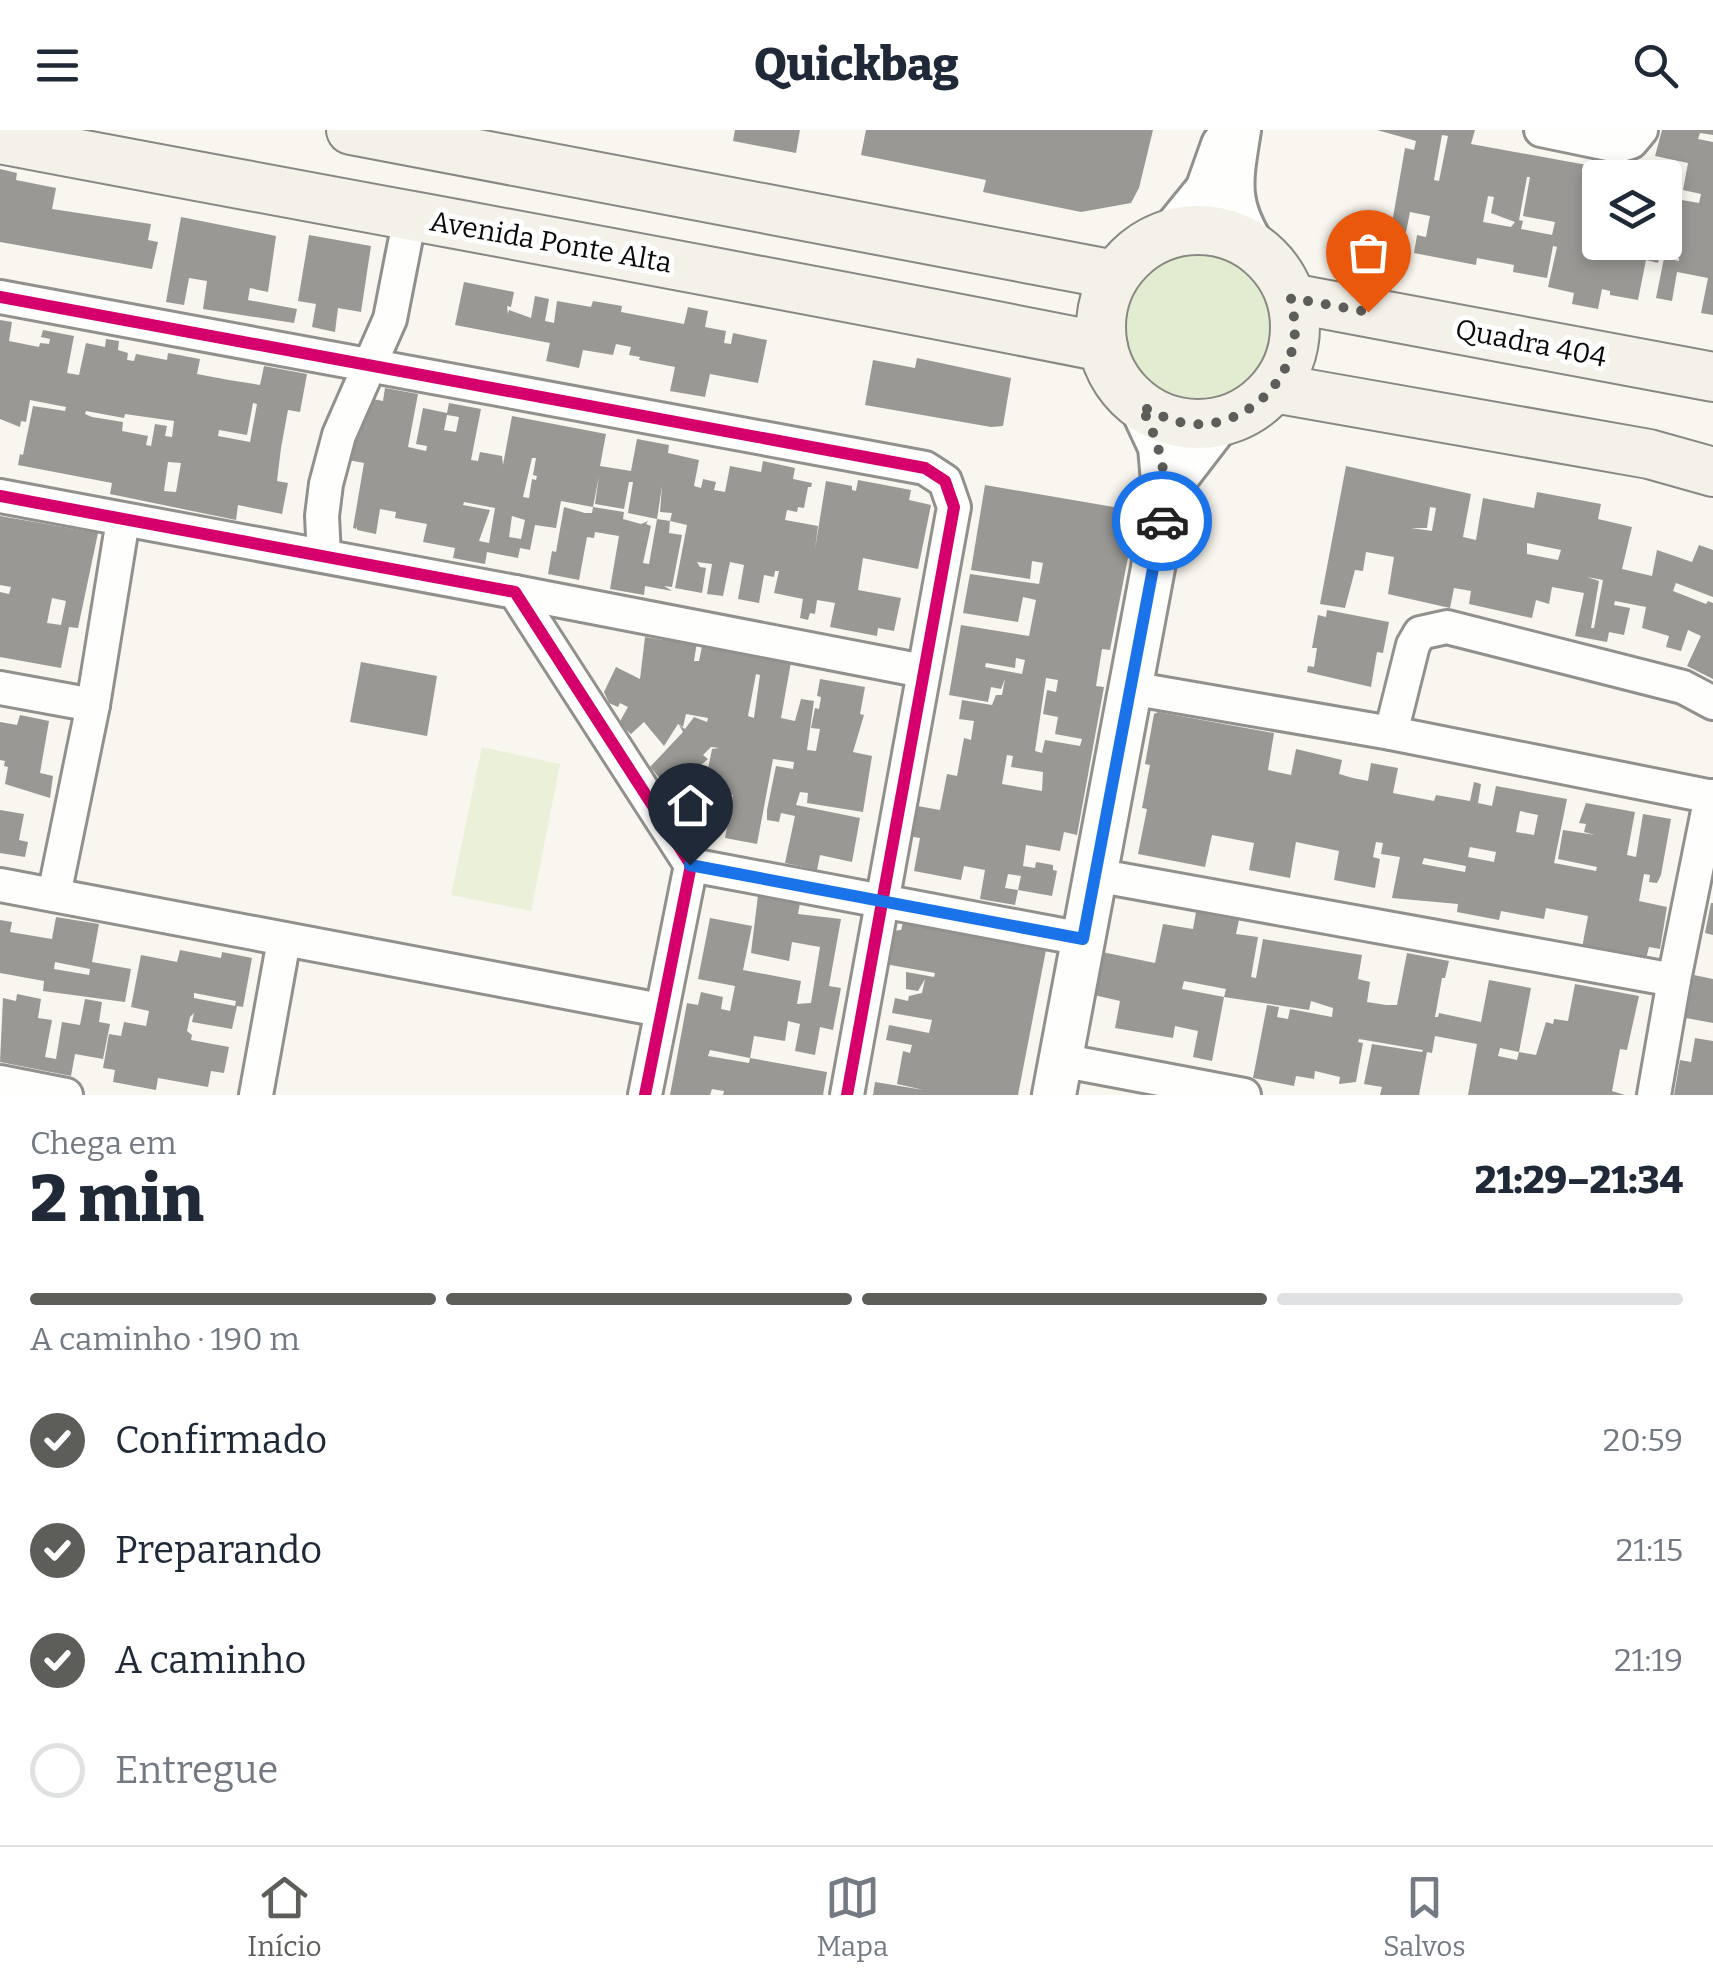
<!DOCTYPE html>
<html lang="pt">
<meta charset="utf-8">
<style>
:root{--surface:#fff;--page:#f6f6f7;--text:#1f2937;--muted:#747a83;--line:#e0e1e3;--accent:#5d5d5a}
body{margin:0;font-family:Bitter,serif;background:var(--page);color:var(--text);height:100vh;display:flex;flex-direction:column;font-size:38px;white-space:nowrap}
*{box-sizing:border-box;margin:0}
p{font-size:32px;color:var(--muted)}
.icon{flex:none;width:55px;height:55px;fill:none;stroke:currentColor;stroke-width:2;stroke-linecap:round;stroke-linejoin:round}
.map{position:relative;height:965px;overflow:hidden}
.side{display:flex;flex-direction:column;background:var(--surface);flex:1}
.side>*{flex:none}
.fabs{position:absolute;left:1582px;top:30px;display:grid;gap:20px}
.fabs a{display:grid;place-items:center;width:100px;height:100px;border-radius:10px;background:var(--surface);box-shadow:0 5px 15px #0003;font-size:50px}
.pin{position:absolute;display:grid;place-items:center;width:85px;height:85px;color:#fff;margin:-102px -42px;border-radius:50% 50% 50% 0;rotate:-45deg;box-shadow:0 0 10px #0007}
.pin .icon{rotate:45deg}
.courier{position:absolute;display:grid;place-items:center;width:100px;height:100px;margin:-50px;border:8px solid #1a73e8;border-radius:50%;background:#fff;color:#222;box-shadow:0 2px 12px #0007}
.headline em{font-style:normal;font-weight:800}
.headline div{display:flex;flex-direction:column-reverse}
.headline{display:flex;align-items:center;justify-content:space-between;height:170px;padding:0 30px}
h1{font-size:65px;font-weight:800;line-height:75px}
.bar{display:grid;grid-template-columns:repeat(4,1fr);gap:15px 10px;align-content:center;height:120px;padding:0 30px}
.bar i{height:12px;border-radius:8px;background:var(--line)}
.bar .selected{background:var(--accent)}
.bar p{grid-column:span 4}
ol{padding:0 30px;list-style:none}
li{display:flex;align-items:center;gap:30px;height:110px}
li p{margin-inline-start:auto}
li .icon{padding:10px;border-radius:50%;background:var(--accent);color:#fff;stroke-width:4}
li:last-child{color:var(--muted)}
li i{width:55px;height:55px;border:5px solid var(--line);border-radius:50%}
header{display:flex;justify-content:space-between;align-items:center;height:130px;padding:0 30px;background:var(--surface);font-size:45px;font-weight:800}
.dock{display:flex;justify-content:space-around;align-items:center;height:140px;border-top:2px solid var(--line);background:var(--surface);font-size:28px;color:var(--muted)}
.dock a{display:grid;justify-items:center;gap:5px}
.dock .selected{color:var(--accent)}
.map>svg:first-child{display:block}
.green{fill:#e2ecd0}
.pitch{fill:#ebf0d9}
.building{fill:#9a9894;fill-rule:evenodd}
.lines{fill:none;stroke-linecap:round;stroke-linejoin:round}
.minor-casing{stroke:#91908d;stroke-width:38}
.tertiary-casing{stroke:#91908d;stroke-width:48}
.secondary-casing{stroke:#888783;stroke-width:52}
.minor{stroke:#fefefc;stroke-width:32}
.tertiary{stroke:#fefefc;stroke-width:42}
.secondary{stroke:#f3f1e8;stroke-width:48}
.cycleway-casing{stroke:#fff;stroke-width:19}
.cycleway{stroke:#d6006c;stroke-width:12}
.done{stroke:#5d5d5a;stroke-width:10;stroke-dasharray:0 18}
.route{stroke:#1a73e8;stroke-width:12}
.labels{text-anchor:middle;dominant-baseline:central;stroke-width:10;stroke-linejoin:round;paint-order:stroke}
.street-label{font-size:28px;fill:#0a0a0a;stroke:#fff}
</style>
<header><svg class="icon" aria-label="menu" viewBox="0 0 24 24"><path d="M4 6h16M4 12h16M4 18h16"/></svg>Quickbag<svg class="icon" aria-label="search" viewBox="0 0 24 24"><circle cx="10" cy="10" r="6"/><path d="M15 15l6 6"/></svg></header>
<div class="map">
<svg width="1713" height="965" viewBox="0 0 1713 965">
<rect width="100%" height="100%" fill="#f8f6ee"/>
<circle class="green" cx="1197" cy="195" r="86"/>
<polygon class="pitch" points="482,617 560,634 531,781 451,765"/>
<g class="building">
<polygon points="735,0 800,0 796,23 733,11"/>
<polygon points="866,0 1153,0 1139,58 1131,73 1081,82 983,62 986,50 861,25"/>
<path d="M1377,0H1475L1471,14L1598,37L1595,52L1600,53L1599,126L1603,127L1606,112H1630L1628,120L1647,123L1651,112H1665V67L1699,73L1701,64L1683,60L1688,33L1655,26L1662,0H1713V5L1700,3L1698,9L1713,12V185L1701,183L1708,148L1677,142L1672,171L1656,168L1664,128L1679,131V128L1660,125L1658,133L1646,130L1638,170L1610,165V161L1602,159L1598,179L1572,174L1574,163L1548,157L1557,117L1553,116L1547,148L1513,142L1514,135L1477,128L1476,135L1414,123L1417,105L1426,107L1430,86L1410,82L1406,102L1391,99L1405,18L1414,20L1416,11ZM1442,5L1448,6L1439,51L1434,50ZM1527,47H1530L1523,86L1555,92L1552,105L1521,99L1523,91L1519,90ZM1488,66L1494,67L1491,83L1515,92L1511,97L1483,92Z"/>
<polygon points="0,39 17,43 16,50 56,58 52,79 151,94 148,110 158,112 152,139 0,112"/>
<polygon points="181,87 276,106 268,162 250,158 248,170 297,179 294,193 203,179 207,151 189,148 184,175 166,172"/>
<polygon points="309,105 371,116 361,182 338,178 335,202 312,197 316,174 298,171"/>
<polygon points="464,152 514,162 511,177 507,176 508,184 509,180 531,188 535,166 549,169 545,191 554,193 557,171 591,177 593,171 622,176 621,182 684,194 688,177 708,181 705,197 726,201 724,213 731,214 733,203 767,210 758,253 710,244 705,267 670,261 675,237 639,230 640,227 629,225 631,217 616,214 613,225 583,220 579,238 546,231 550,213 455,195"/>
<path d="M0,190L12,192L9,211L39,217L40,213L49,214L50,209L41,207L43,200L74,206L67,243L79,245L86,213L105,217L106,209L119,211L118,220L128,223L127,230L134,231L136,224L167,230L168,223L200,229L197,244L229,250L260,255L264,236L307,244L300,282L288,280L281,318L277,351L288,353L282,384L238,375L236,390L110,364L112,353L18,335L20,324L23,325L33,276L65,281L66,277L30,270L26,292L21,291L20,297L0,289ZM253,273L257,274L250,312L218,306L219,300L247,305ZM86,281L124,288L125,284L174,291L172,307L165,306L167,296L155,294L151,316L146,315L148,306L122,301L123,292L92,287L85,284ZM168,332L181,333L176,362L164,361Z"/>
<polygon points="917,228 1011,248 1003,296 991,297 865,275 873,230 915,238"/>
<path d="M385,258L418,264L408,317L426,321L427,316L416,314L423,278L447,283L449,273L481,279L471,330L478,331L480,322L502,326L503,335L512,286L606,304L600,336L631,341L637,309L669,315L668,323L699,330L694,356L701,358L703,349L716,352L714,360L725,362L730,336L761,342L763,331L795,338L793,349L812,353L811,357H808L804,378L798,377L797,382L787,380L785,390L818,396L815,419L826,351L852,356V360L856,361L858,350L911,360L909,370L931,375L918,439L863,428L858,460L901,468L894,501L878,498L877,506L830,497L835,473L817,470L815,484L810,483L808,490L800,488L803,469L774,463L779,441H775L774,447L764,445L759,473L738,469L744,435L730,432L723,466L707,464L712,434L697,432L700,437L706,438L702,463L675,458L687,395L670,391L672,383L660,382L662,356L657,389L628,383L633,352H629L624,379L595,374L599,346L593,377L561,371L556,398L535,395L530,420L520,418L518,428L487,422L485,434L453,428L455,418L423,412L427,394L395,388L396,382L380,379L376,404L357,400V396L356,399L353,398L364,333L348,330L367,268L383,271ZM447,285L459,287L456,302L444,300ZM532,328H536L533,345L537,346L536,350L532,349L529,368L523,367ZM464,372L495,378L489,413L479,411L490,380L463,375ZM512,386L525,390L521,409L509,407Z"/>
<path d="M1346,336L1471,364L1463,407L1476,410L1483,368L1534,378L1537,362L1601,374L1598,389L1632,397L1622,439L1652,446L1657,420L1692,432L1699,415L1713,420V467L1676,453L1673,461L1706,474L1708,471L1713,473V549L1687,536L1701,506L1688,500L1681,521L1666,517L1669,506L1642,498L1646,477L1615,471L1614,475L1630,478L1624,505L1609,502L1607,512L1575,506L1584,463L1552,457L1549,474L1536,470L1532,488L1469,474L1471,461L1454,458L1450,478L1388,464L1394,427L1366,422L1363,441L1355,440L1345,478L1320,474ZM1430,377L1436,378L1432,401L1411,398H1427ZM1527,413L1561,420L1558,430L1527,424ZM1587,447L1603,450L1594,498H1591L1599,451Z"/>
<path d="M985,355L1137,381L1110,520L1102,519L1096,556L1104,557L1077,705L1064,702L1060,721L1026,715L1023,736L1035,738L1036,732L1053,735V740L1057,741L1052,766L1018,760L1021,746L1008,744L1005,758L1018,760L1015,775L980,769L985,740L964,736L961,750L914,741L920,708L907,706L912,675L940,680L947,644L957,646L964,608L971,610L974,591L959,589L962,570L992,575L996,565H1002L1005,549L1001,559L991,557L988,572L949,565L961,495L1029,506L1036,470L1023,467L1018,492L963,483L970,444L1039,454L1043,433L1032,431L1030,449L971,440ZM1016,528L1025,530L1022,544L985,537L986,533L1015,538ZM1046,548L1058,550L1056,562L1047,560L1043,584L1058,587L1055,604L1082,609L1080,616L1045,610L1042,623L1035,621ZM1007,625L1013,626L1011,637L1043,642L1042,661L1002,654Z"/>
<polygon points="564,377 585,383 592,383 593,377 624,382 623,389 641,394 648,391 646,394 651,396 643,433 649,434 657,389 670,391 669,403 682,405 672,457 664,456 672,461 645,456 644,465 610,459 619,406 595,402 594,408 587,407 579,450 548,444 552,421 556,422"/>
<path d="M0,386L98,403L78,498L69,497L61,538L0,527V462L9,464L11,457L0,455ZM52,468L66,471L61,495L47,493Z"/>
<polygon points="1327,480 1389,492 1383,523 1377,522 1371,557 1307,542 1308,536 1314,537 1317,518 1312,518 1318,485 1326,487"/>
<path d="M666,504L697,512L694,531H699L703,512L729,517L728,521L791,532L781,588L795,591L801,569L814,571L807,620L816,621L820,599L811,598L815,578L819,579L821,567L817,566L820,549L865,557L860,584L864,585L853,622L872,626L863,682L807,673L808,663L800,662L796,675L860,688L852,732L820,725L817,740L785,733L795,686L781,683L779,692L767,690V680L776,636L793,639L794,632L773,629L757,714L725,708L733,665L704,659L712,619L719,618L711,617L703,625L708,629L700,636L705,641L684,663L675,653L669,659L650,637L683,602L679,595L685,599L694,587L707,592L708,588L686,584L683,597L678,594L664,616L644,592L631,604L619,593L628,577L620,573L618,577L609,573L604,562L616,537L640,549L645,507L664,510ZM756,544L760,545L754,588L748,586Z"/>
<polygon points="361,532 437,546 427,606 350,592"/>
<path d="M1158,582L1274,603L1268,640L1291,645L1296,619L1342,630L1339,644L1353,648L1368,651L1371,633L1398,638L1393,663L1434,671L1436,665L1470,671L1474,652L1481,654L1478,673L1492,676L1496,656L1567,669L1554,733L1596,741L1597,737L1558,729L1563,700L1595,705L1584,702L1586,694L1579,693L1586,673L1635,682L1627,725L1636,727L1643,684L1671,689L1661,745L1657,753L1649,752L1650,745L1644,744L1639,771L1667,777L1660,819L1649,817L1646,829L1582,818L1588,786L1546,778L1544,789L1501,781L1499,790L1457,782L1458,774L1392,768L1400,727L1381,724L1383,713L1376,712L1373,727L1380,729L1375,758L1334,750L1339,721L1296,712L1290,748L1249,740L1254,713L1212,705L1205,737L1138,724L1147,679L1142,678L1150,635L1145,634L1154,584ZM1520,681L1538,685L1534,705L1516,702ZM1470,717L1496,722L1494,732L1468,727ZM1424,728L1466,736L1465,742L1422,734Z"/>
<polygon points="20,585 49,591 40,643 53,646 50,668 5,654 8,637 4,636 5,631 0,630 0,592 17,595"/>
<polygon points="0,680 24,684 19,710 28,712 25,727 0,723"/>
<path d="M758,765L800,773L798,784L841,789L829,856L841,858L833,900L820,897L815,925L795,921L800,894L788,891L785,911L754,906L750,928L827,942L823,965H723L724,961L712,959L710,965H670L687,873L698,875L701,862L723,867L721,879L730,881L735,856L698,849L710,788L752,796L743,840L801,851L797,874L811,873L820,817L792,812L789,831L751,823ZM710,920L750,928L749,933L708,926Z"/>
<polygon points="1711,773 1713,773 1713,805 1705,803"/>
<polygon points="1196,782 1239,790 1236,804 1258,807 1251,847 1256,848 1263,809 1362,825 1358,849 1370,852 1367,872 1386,875 1397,875 1407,823 1449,831 1445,848 1442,848 1435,887 1438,887 1439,883 1481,892 1489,850 1531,858 1519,922 1500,918 1498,926 1517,930 1519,922 1536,925 1546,892 1553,894 1554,889 1568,891 1575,854 1639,866 1627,920 1620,919 1612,961 1625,965 1468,965 1477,914 1435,906 1432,923 1427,922 1419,965 1380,965 1382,957 1364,954 1372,914 1422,922 1423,920 1359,909 1358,912 1363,913 1356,952 1339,954 1340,947 1315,941 1314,949 1296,946 1294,956 1253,948 1267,875 1279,877 1277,887 1288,889 1290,879 1332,887 1333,878 1311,871 1309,880 1224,867 1226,859 1184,851 1182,859 1224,867 1212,931 1193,927 1198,901 1175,896 1173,908 1115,898 1120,871 1094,865 1102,822 1155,833 1163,794 1193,799"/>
<path d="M56,787L99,794L92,832L131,839L125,872L43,861L44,851L0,843V790L12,792L10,802L52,809ZM55,832L90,839L89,845L54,839Z"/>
<polygon points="903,792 1046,820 1018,965 873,965 875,952 924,960 897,954 903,921 910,923 912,915 886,910 889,895 929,903 932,890 892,883 895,868 908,871 909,866 922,863 925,849 918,861 906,859 906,842 934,847 935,843 885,834 891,801 901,800"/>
<path d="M180,820L221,828L222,822L252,828L243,877L237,876L232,899L192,892L194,883L190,887L187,901L192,905L191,910L229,917L224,943L211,941L208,957L158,948L156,960L113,952L115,940L103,938L109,904L121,906L124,892L146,896L149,881L131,877L141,825L177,832ZM194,863L236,871L235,876L194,868Z"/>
<polygon points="1694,845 1713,849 1713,893 1686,888"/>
<polygon points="17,864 41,869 38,888 52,890 45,927 56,929 62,892 80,895 85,869 102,872 99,892 110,894 103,929 75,924 71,946 0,932 3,868 16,871"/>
<polygon points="1695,908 1713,911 1713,965 1674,965 1680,930 1691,932"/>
</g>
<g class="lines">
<defs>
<g id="minor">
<polyline points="1541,0 1618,16 1631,12 1641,0"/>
<polyline points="0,167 925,338 945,351 954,377 847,965"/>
<polyline points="0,366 515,462 691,735 645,965"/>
<polyline points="324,426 322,386 326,354 339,305 390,189 410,87"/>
<polyline points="515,462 923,541"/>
<polyline points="0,558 93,575"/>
<polyline points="1130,558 1391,603 1713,667"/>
<polyline points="1391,603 1413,515 1420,503 1447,497 1683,557 1713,573"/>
<polyline points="691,735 1083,809"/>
<polyline points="1095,745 1674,850 1654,965"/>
<polyline points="0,755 660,880"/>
<polyline points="54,765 93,575 123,390"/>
<polyline points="1674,850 1711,666"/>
<polyline points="1060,930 1244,965"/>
<polyline points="0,952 66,965"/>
<polyline points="256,965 284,810"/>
</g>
<g id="tertiary">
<path d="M1239,0C1231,50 1225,74 1255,119"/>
<polyline points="1172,103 1207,60 1223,15"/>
<polyline points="1165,374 1179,344 1219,292"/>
<polyline points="1054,965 1165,374 1160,317 1141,276"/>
</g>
<g id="secondary">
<polyline points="351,0 1115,145"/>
<path d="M0,9C368,79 736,144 1103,217"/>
<circle cx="1198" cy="197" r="97"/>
<polyline points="1291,168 1713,247"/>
<polyline points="1274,258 1649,324 1713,342"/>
</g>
</defs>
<use href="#minor" class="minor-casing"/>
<use href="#tertiary" class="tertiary-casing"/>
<use href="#secondary" class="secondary-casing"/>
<use href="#minor" class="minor"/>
<use href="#tertiary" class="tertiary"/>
<use href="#secondary" class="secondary"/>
<defs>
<g id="cycleway">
<polyline points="0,167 925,338 945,351 954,377 847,965"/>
<polyline points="0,366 515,462 691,735 645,965"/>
</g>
</defs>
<use href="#cycleway" class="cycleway-casing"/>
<use href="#cycleway" class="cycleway"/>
</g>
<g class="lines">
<path class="done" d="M1162,391C1170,350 1160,313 1141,276C1157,284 1174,293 1192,294C1245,298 1294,252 1295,199C1295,189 1292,178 1291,168L1368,182"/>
<polyline class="route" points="690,735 1083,809 1162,391"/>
</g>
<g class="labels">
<g class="street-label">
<text transform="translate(551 112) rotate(10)">Avenida Ponte Alta</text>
<text transform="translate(1531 213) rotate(11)">Quadra 404</text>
</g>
</g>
</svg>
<div class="fabs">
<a><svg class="icon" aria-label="layers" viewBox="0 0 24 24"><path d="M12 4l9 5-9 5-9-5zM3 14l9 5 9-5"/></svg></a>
</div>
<div class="pin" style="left:1368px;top:182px;background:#ea580c"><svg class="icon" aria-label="bag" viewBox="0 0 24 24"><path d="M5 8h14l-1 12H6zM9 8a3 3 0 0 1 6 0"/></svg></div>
<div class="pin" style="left:690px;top:735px;background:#1f2937"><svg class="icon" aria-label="home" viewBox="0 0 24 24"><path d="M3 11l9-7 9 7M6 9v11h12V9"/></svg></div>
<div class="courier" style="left:1162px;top:391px"><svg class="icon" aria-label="car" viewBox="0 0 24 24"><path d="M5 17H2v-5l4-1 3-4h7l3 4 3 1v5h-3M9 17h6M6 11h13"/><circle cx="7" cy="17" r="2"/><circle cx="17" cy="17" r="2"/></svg></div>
</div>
<section class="side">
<div class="headline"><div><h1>2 min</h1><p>Chega em</p></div><em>21:29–21:34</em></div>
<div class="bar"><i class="selected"></i><i class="selected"></i><i class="selected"></i><i></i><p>A caminho · 190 m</p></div>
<ol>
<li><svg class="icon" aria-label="check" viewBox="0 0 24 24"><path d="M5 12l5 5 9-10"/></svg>Confirmado<p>20:59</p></li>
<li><svg class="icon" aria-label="check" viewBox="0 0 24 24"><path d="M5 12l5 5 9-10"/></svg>Preparando<p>21:15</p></li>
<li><svg class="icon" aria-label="check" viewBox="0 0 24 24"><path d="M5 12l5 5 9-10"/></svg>A caminho<p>21:19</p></li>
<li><i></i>Entregue</li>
</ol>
</section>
<nav class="dock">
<a class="selected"><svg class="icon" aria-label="home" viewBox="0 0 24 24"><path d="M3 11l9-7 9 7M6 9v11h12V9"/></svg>Início</a>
<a><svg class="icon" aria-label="map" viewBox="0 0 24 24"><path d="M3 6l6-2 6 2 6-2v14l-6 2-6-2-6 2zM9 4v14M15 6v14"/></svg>Mapa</a>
<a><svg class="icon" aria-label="saved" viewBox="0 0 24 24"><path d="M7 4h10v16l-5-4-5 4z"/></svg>Salvos</a>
</nav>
